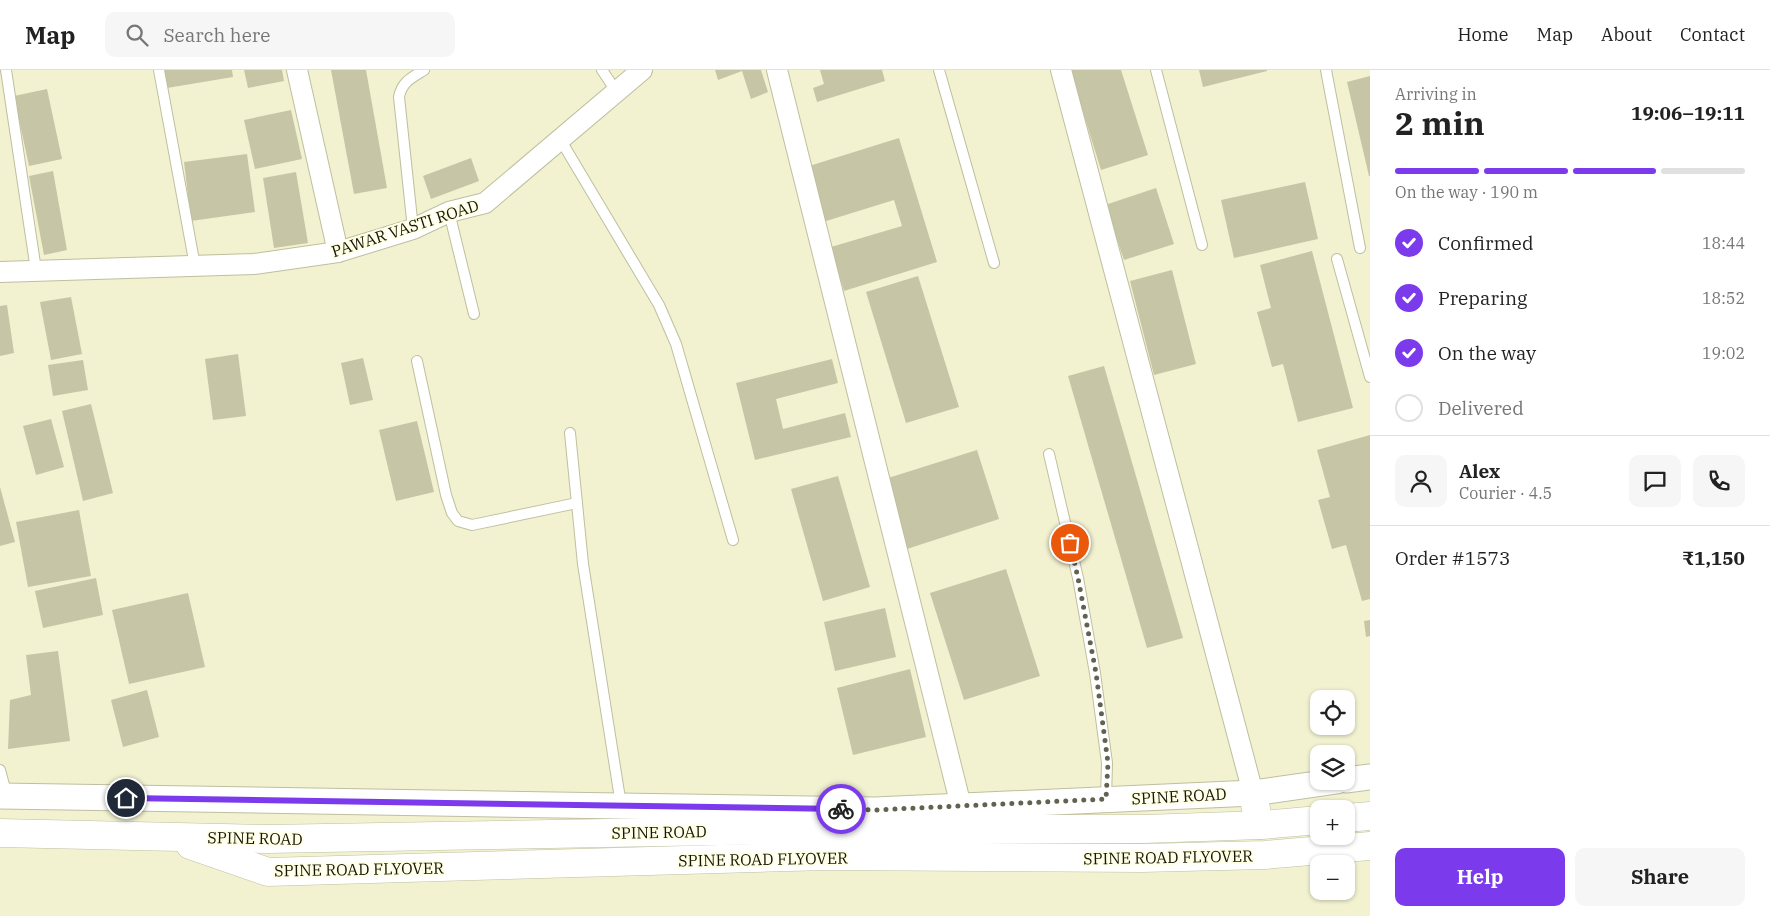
<!DOCTYPE html>
<meta charset="utf-8">
<style>
:root{--surface:#fff;--page:#f6f6f6;--text:#222;--muted:#767676;--line:#e0e0e0;--accent:#7c3aed}
body{margin:0;font-family:"IBM Plex Serif",serif;background:var(--page);color:var(--text);height:100vh;display:flex;flex-direction:column;font-size:19px;white-space:nowrap}
*{box-sizing:border-box;margin:0}
p{font-size:16px;color:var(--muted)}
.icon{flex:none;width:28px;height:28px;fill:none;stroke:currentColor;stroke-width:2;stroke-linecap:round;stroke-linejoin:round}
.map{position:relative;flex:1;overflow:hidden}
.details{display:flex;flex-direction:column;background:var(--surface);width:400px}
.details>*{flex:none}
.buttons{position:absolute;left:1310px;top:620px;display:grid;gap:10px}
.buttons a{display:grid;place-items:center;width:45px;height:45px;border-radius:10px;background:var(--surface);box-shadow:0 1px 4px #0004;font-size:25px}
.pin{position:absolute;display:grid;place-items:center;width:42px;height:42px;color:#fff;margin:-21px;border:2px solid #fff;border-radius:50%;box-shadow:0 1px 5px #0007}
.courier{position:absolute;display:grid;place-items:center;width:50px;height:50px;margin:-25px;border:4px solid #7c3aed;border-radius:50%;background:#fff;color:#222;box-shadow:0 1px 6px #0007}
.overview em{font-style:normal;font-weight:700}
.overview div{display:flex;flex-direction:column-reverse}
.overview{display:flex;align-items:center;justify-content:space-between;height:85px;padding:0 25px}
h1{font-size:32px;font-weight:700;line-height:38px}
.bar{display:grid;grid-template-columns:repeat(4,1fr);gap:8px 5px;align-content:center;height:60px;padding:0 25px}
.bar i{height:6px;border-radius:4px;background:var(--line)}
.bar .selected{background:var(--accent)}
.bar p{grid-column:span 4}
.line{display:flex;align-items:center;gap:12px;padding:0 25px;border-top:1px solid var(--line)}
.line div{flex:1}
.round{display:grid;place-items:center;flex:none;width:52px;height:52px;border-radius:10px;background:var(--page)}
ol{padding:0 25px;list-style:none}
li{display:flex;align-items:center;gap:15px;height:55px}
li p{margin-inline-start:auto}
li .icon{padding:5px;border-radius:50%;background:var(--accent);color:#fff;stroke-width:4}
li:last-child{color:var(--muted)}
li i{width:28px;height:28px;border:2px solid var(--line);border-radius:50%}
.button{display:flex;gap:10px;margin-top:auto;padding:10px 25px}
.button a{flex:1;height:58px;border-radius:10px;background:var(--accent);color:#fff;font-size:20px;font-weight:700;line-height:58px;text-align:center}
.button a+a{background:var(--page);color:var(--text)}
header{display:flex;align-items:center;gap:30px;box-sizing:border-box;height:70px;padding:0 25px;background:var(--surface);border-bottom:1px solid var(--line)}
header strong{font-size:24px}
nav{display:flex;gap:28px;margin-inline-start:auto;font-size:18px}
.search{width:350px;height:45px;background:var(--page);display:flex;align-items:center;gap:12px;box-sizing:border-box;padding:0 18px;border-radius:10px;color:var(--muted);font-size:19px}
main{display:flex;flex:1;min-height:0}
.map>svg:first-child{display:block}
.building{fill:#c6c6a6}
.lines{fill:none;stroke-linecap:round;stroke-linejoin:round}
.service-casing{stroke:#bfbf9f;stroke-width:12}
.minor-casing{stroke:#bfbf9f;stroke-width:22}
.tertiary-casing{stroke:#bfbf9f;stroke-width:27}
.primary-casing{stroke:#bfbf9f;stroke-width:29}
.service{stroke:#fff;stroke-width:10}
.minor{stroke:#fff;stroke-width:20}
.tertiary{stroke:#fff;stroke-width:25}
.primary{stroke:#fff;stroke-width:28}
.done{stroke:#626250;stroke-width:5;stroke-dasharray:0 9}
.route{stroke:#7c3aed;stroke-width:6}
.labels{text-anchor:middle;dominant-baseline:central;stroke-width:4;stroke-linejoin:round;paint-order:stroke}
.street-label{font-size:16px;fill:#15150a;stroke:#ffffe4}
</style>
<header>
<strong>Map</strong>
<div class="search"><svg class="icon" aria-label="search" viewBox="0 0 24 24"><circle cx="10" cy="10" r="6"/><path d="M15 15l6 6"/></svg>Search here</div>
<nav><a>Home</a><a>Map</a><a>About</a><a>Contact</a></nav>
</header>
<main>
<div class="map">
<svg width="1370" height="846" viewBox="0 0 1370 846">
<rect width="100%" height="100%" fill="#f2f2d1"/>
<g class="building">
<polygon points="164,0 232,0 233,7 167,18"/>
<polygon points="244,0 282,0 284,11 248,18"/>
<polygon points="331,0 366,0 387,118 354,124"/>
<polygon points="715,0 761,0 768,22 751,29 742,1 718,10"/>
<polygon points="820,0 882,0 885,11 817,32 813,18 824,14"/>
<polygon points="1070,0 1121,0 1148,85 1101,100"/>
<polygon points="1199,0 1267,0 1267,1 1203,17"/>
<polygon points="1370,6 1370,106 1369,106 1347,12"/>
<polygon points="47,19 62,89 29,96 14,26"/>
<polygon points="291,40 302,89 255,99 244,50"/>
<polygon points="899,68 937,192 844,221 831,177 902,156 894,130 823,152 806,97"/>
<polygon points="247,84 255,142 191,151 184,92"/>
<polygon points="471,88 479,111 431,129 423,106"/>
<polygon points="53,101 67,180 44,185 29,106"/>
<polygon points="296,102 308,173 274,178 263,108"/>
<polygon points="1305,112 1318,169 1234,188 1221,130"/>
<polygon points="1156,118 1174,174 1124,190 1105,135"/>
<polygon points="1312,181 1353,338 1298,352 1283,294 1272,297 1257,242 1271,238 1260,195"/>
<polygon points="1172,200 1196,294 1154,305 1130,211"/>
<polygon points="918,206 959,337 906,353 866,222"/>
<polygon points="71,227 82,284 51,290 40,232"/>
<polygon points="7,235 14,283 0,286 0,236"/>
<polygon points="238,284 246,346 213,350 205,289"/>
<polygon points="363,288 373,330 350,335 341,293"/>
<polygon points="832,289 838,313 776,329 783,359 845,343 851,367 755,390 736,313"/>
<polygon points="83,290 88,320 53,326 48,295"/>
<polygon points="1104,296 1183,568 1147,578 1068,306"/>
<polygon points="91,334 113,423 83,431 62,341"/>
<polygon points="51,349 64,397 36,405 23,356"/>
<polygon points="417,351 434,422 396,431 379,360"/>
<polygon points="1370,365 1370,529 1362,531 1346,475 1332,479 1318,430 1330,427 1317,380"/>
<polygon points="977,380 999,449 907,479 885,409"/>
<polygon points="838,406 870,517 823,531 791,419"/>
<polygon points="0,417 15,472 0,476"/>
<polygon points="79,440 91,506 28,517 16,452"/>
<polygon points="1006,499 1040,606 964,630 930,523"/>
<polygon points="96,508 103,545 43,558 35,521"/>
<polygon points="188,523 205,597 129,614 112,540"/>
<polygon points="885,538 896,587 835,601 824,552"/>
<polygon points="1370,550 1370,566 1366,567 1364,551"/>
<polygon points="58,581 70,671 8,679 10,630 31,625 26,585"/>
<polygon points="910,599 926,667 853,685 837,618"/>
<polygon points="147,620 159,667 123,677 111,630"/>
</g>
<g class="lines">
<defs>
<g id="service">
<polyline points="6,0 36,200"/>
<polyline points="159,0 195,196"/>
<polyline points="602,0 616,21"/>
<polyline points="939,0 994,193"/>
<polyline points="1156,0 1202,175"/>
<polyline points="1326,0 1360,178"/>
<polyline points="560,69 659,235 676,274 733,470"/>
<polyline points="449,142 474,244"/>
<path d="M413,159L399,27C402,12 411,8 424,0"/>
<polyline points="1337,189 1370,307"/>
<polyline points="417,291 446,425 452,443 458,451 472,455 577,433"/>
<polyline points="570,363 583,494 621,735"/>
<polyline points="1049,384 1078,508 1095,603 1107,693 1106,729"/>
<polyline points="0,700 7,726"/>
</g>
<g id="minor">
<polyline points="297,0 338,182"/>
<polyline points="777,0 961,736"/>
<polyline points="1061,0 1253,723"/>
<polyline points="0,202 254,194 338,182 413,159 449,142 485,133 642,0"/>
</g>
<g id="tertiary">
<polyline points="1346,710 1370,707"/>
<polyline points="0,726 875,740 1253,723 1337,711"/>
</g>
<g id="primary">
<polyline points="1253,723 1259,755"/>
<polyline points="1346,748 1370,746"/>
<polyline points="0,763 267,769 828,759 1144,759 1262,755 1319,750"/>
<polyline points="190,775 268,802 826,786 1142,788 1265,785 1370,776"/>
</g>
</defs>
<use href="#service" class="service-casing"/>
<use href="#minor" class="minor-casing"/>
<use href="#tertiary" class="tertiary-casing"/>
<use href="#primary" class="primary-casing"/>
<use href="#service" class="service"/>
<use href="#minor" class="minor"/>
<use href="#tertiary" class="tertiary"/>
<use href="#primary" class="primary"/>
</g>
<g class="lines">
<polyline class="done" points="841,739 875,740 1106,729 1108,693 1096,603 1078,508 1070,473"/>
<polyline class="route" points="126,728 841,739"/>
</g>
<g class="labels">
<g class="street-label">
<text transform="translate(405 158) rotate(-18)">PAWAR VASTI ROAD</text>
<text transform="translate(1179 726) rotate(-3)">SPINE ROAD</text>
<text transform="translate(659 762) rotate(-1)">SPINE ROAD</text>
<text transform="translate(255 768) rotate(1)">SPINE ROAD</text>
<text transform="translate(1168 787) rotate(-1)">SPINE ROAD FLYOVER</text>
<text transform="translate(763 789) rotate(-1)">SPINE ROAD FLYOVER</text>
<text transform="translate(359 799) rotate(-1)">SPINE ROAD FLYOVER</text>
</g>
</g>
</svg>
<div class="buttons">
<a><svg class="icon" aria-label="locate" viewBox="0 0 24 24"><circle cx="12" cy="12" r="6"/><path d="M12 2v4M12 18v4M2 12h4M18 12h4"/></svg></a>
<a><svg class="icon" aria-label="layers" viewBox="0 0 24 24"><path d="M12 4l9 5-9 5-9-5zM3 14l9 5 9-5"/></svg></a>
<a>+</a>
<a>−</a>
</div>
<div class="pin" style="left:1070px;top:473px;background:#ea580c"><svg class="icon" aria-label="bag" viewBox="0 0 24 24"><path d="M5 8h14l-1 12H6zM9 8a3 3 0 0 1 6 0"/></svg></div>
<div class="pin" style="left:126px;top:728px;background:#1f2937"><svg class="icon" aria-label="home" viewBox="0 0 24 24"><path d="M3 11l9-7 9 7M6 9v11h12V9"/></svg></div>
<div class="courier" style="left:841px;top:739px"><svg class="icon" aria-label="bike" viewBox="0 0 24 24"><circle cx="6" cy="16" r="4"/><circle cx="18" cy="16" r="4"/><path d="M6 16l4-8h5l3 8M10 8l3 8H6M13 5h3"/></svg></div>
</div>
<section class="details">
<div class="overview"><div><h1>2 min</h1><p>Arriving in</p></div><em>19:06–19:11</em></div>
<div class="bar"><i class="selected"></i><i class="selected"></i><i class="selected"></i><i></i><p>On the way · 190 m</p></div>
<ol>
<li><svg class="icon" aria-label="check" viewBox="0 0 24 24"><path d="M5 12l5 5 9-10"/></svg>Confirmed<p>18:44</p></li>
<li><svg class="icon" aria-label="check" viewBox="0 0 24 24"><path d="M5 12l5 5 9-10"/></svg>Preparing<p>18:52</p></li>
<li><svg class="icon" aria-label="check" viewBox="0 0 24 24"><path d="M5 12l5 5 9-10"/></svg>On the way<p>19:02</p></li>
<li><i></i>Delivered</li>
</ol>
<div class="line" style="height:90px"><a class="round"><svg class="icon" aria-label="person" viewBox="0 0 24 24"><circle cx="12" cy="8" r="4"/><path d="M4 21q1-7 8-7t8 7"/></svg></a><div><b>Alex</b><p>Courier · 4.5</p></div><a class="round"><svg class="icon" aria-label="chat" viewBox="0 0 24 24"><path d="M4 5h16v11H9l-5 4z"/></svg></a><a class="round"><svg class="icon" aria-label="phone" viewBox="0 0 24 24"><path d="M5 4h4l2 5-3 2q2 4 5 5l2-3 5 2v4C11 20 4 13 5 4z"/></svg></a></div>
<div class="line" style="height:65px"><div>Order #1573</div><b>₹1,150</b></div>
<div class="button"><a>Help</a><a>Share</a></div>
</section>
</main>
